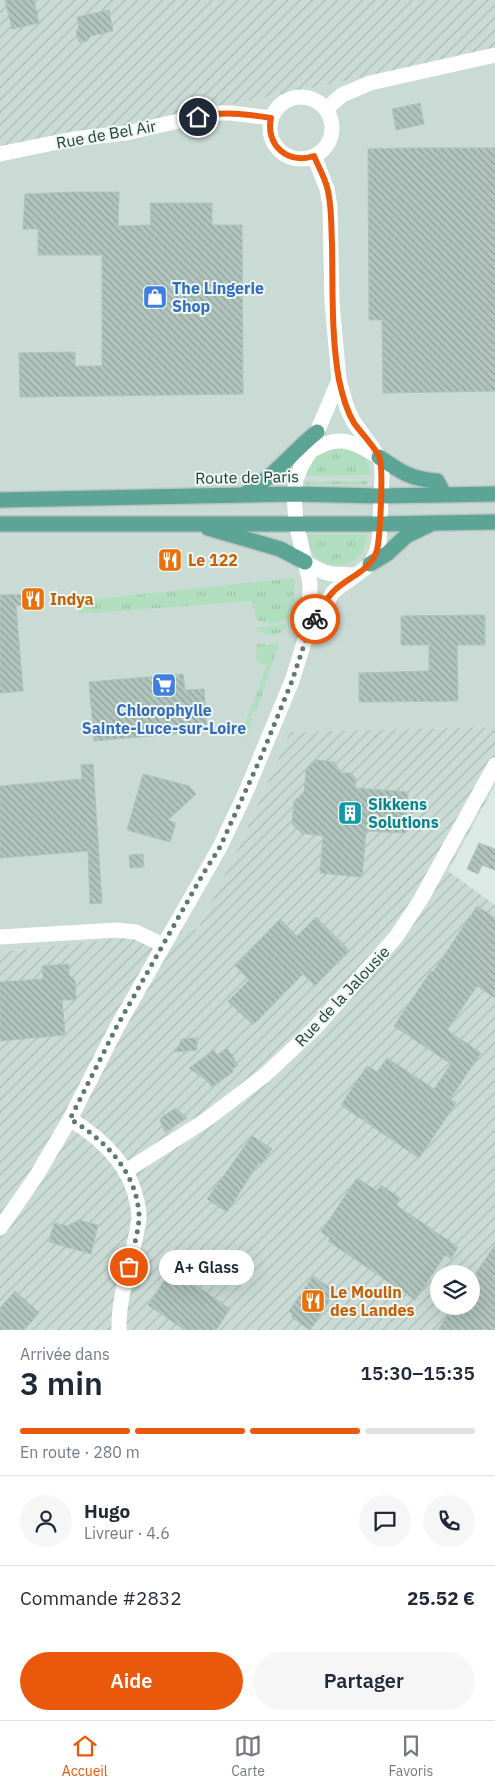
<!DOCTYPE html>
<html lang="fr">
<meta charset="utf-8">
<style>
:root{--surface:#fff;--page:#f6f6f7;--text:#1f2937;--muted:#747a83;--line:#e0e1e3;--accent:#ea580c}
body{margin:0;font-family:"IBM Plex Sans",sans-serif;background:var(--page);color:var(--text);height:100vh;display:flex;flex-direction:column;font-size:19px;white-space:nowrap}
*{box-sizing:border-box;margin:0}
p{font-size:16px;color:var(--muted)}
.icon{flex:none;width:28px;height:28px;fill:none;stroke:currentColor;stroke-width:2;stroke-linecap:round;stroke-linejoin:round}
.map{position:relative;height:1330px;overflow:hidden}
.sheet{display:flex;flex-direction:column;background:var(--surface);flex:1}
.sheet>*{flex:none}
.fabs{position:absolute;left:430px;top:1265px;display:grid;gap:10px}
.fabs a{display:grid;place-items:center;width:50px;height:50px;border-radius:50%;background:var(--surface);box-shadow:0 5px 20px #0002;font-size:25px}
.pin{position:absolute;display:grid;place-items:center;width:42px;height:42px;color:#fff;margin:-21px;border:2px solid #fff;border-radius:50%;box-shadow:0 1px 5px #0007}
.courier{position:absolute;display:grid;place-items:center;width:50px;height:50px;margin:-25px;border:4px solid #ea580c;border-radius:50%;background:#fff;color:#222;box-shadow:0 1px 6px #0007}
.bubble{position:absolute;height:35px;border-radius:18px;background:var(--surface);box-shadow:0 5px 20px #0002;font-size:16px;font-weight:600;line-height:35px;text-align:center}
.overview em{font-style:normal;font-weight:600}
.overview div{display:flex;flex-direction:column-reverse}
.overview{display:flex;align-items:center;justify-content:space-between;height:85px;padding:0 20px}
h1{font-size:32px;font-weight:600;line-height:38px}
.bar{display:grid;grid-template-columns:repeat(4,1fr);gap:8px 5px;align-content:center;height:60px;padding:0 20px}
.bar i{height:6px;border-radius:4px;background:var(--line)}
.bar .selected{background:var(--accent)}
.bar p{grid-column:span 4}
.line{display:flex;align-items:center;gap:12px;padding:0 20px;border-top:1px solid var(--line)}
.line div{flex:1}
.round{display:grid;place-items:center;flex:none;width:52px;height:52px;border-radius:26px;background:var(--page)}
.button{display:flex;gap:10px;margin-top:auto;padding:10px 20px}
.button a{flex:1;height:58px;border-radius:30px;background:var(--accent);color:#fff;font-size:20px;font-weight:600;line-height:58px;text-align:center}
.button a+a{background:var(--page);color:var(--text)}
.tabs{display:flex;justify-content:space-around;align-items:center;height:70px;border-top:1px solid var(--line);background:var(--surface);font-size:14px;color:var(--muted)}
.tabs a{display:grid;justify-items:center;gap:2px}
.tabs .selected{color:var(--accent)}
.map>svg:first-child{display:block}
.built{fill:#cadad4}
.industrial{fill:url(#industrial-furrows);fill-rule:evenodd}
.grass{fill:url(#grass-tufts)}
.building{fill:url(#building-back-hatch);stroke:#aec4bc}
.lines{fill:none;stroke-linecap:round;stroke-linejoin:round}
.primary-casing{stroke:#bbc4c2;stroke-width:18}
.minor{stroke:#fff;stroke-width:15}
.tertiary{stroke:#fff;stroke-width:15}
.primary{stroke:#5ca495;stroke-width:15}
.done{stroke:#607872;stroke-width:5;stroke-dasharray:0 9}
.route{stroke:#ea580c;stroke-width:6}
.labels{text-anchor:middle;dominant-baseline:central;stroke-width:4;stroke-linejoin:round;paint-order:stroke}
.street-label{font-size:16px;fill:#1d3b34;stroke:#edf7f2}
.shop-label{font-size:16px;font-weight:bold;fill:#366cbe;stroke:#edf7f2;text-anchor:start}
.food-label{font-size:16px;font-weight:bold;fill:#c56008;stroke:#edf7f2;text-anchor:start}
.culture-label{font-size:16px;font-weight:bold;fill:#0d838f;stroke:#edf7f2;text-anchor:start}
</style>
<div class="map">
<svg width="495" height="1330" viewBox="0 0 495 1330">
<defs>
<pattern id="industrial-furrows" width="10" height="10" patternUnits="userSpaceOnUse" patternTransform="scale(1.25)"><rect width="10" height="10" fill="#cadad4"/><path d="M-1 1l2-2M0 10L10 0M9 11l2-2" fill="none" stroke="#adbcb7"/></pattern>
<pattern id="grass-tufts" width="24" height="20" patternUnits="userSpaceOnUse" patternTransform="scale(1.25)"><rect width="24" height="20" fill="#b2dec0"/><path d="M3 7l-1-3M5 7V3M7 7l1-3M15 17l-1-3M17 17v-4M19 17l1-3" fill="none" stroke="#99bfa6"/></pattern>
<pattern id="building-back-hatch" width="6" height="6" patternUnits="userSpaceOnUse" patternTransform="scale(1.25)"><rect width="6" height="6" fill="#b1c5be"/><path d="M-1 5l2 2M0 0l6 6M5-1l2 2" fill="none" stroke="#8fa19b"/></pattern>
</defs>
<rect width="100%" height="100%" fill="#dceae5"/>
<polygon class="built" points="495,50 495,727 290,732 240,844 198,929 0,952 0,152"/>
<g class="industrial">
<polygon points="0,0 495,0 495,50 0,152"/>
<path d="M495,727V785L448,871L495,905V1330H0V952L198,929L240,844L290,732ZM439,1274H471V1306H439Z"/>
</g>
<g class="grass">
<path d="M338,446C354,451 370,456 371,475L306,476C309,457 322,451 338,446Z"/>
<polygon points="367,481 367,485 306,485 305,482"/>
<path d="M308,534H366C369,575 306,576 308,534Z"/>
<path d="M294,578C295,587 295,611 289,618C286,620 281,621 278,622C271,624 264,623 258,620L254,612L252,601L79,614L78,601Z"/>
<path d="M285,624L286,625C283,637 262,637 255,628Z"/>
<polygon points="279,643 257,710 253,710 250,718 253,719 245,739 242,735 242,731 267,666 256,661 257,644 268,645"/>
</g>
<g class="building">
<polygon points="5,0 34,0 39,23 12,29"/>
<polygon points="109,10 113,31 91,36 87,41 79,42 76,31 79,27 77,17"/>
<polygon points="420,103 424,124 396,130 392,109"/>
<polygon points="407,148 495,148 495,391 383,393 382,320 369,320 368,149"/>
<polygon points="75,192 119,192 118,226 151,225 150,203 212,203 212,225 242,225 243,394 20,397 19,353 75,352 75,366 102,366 102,255 38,255 38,229 23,229 25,194"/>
<polygon points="44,594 44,603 16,606 23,691 0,693 0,595"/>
<polygon points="485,615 485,645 457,645 458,701 359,702 359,673 429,671 429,645 401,645 401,616"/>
<polygon points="183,674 185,690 204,689 207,731 94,741 89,682"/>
<polygon points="316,760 334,762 342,773 351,773 356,779 355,788 408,792 405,833 366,831 362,877 320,873 323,836 301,833 292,824 294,801 304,792 306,770"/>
<polygon points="93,764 102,903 90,904 88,851 0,858 0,786 82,779 81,765"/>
<polygon points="143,774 189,786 196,794 168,820 176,823 170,842 127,830"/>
<polygon points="479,843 495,849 495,870 482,865 478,874 467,869"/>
<polygon points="143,854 144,867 130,868 129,855"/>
<polygon points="477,906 495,918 495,998 477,986 447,1030 481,1053 450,1099 456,1103 419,1158 341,1105 367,1066 377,1072 387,1058 434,1089 451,1064 394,1026 431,971 433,972"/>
<polygon points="316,917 349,950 315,986 303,974 253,1025 228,1001 249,980 235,966 280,919 297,936"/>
<polygon points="69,964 69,975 75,981 76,1000 62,1000 65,1035 0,1041 0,982 43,979 42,966"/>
<polygon points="197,1038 197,1050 175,1052 182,1039"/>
<polygon points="227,1048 238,1065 232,1070 233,1072 212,1087 206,1080 189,1068 214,1050 217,1055"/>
<polygon points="176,1108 187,1118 165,1132 160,1120 163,1116"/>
<polygon points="252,1136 272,1149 261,1164 259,1162 227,1212 207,1199"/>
<polygon points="357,1178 377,1191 381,1185 400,1198 396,1205 458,1247 451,1259 445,1255 415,1300 328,1241 330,1238 321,1232"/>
<polygon points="79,1220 98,1225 91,1254 49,1242 54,1223 67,1226"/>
<polygon points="495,1245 495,1330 438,1330 454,1306 471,1306 471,1280"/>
<polygon points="172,1269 230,1309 216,1330 185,1330 148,1305"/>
<polygon points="313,1276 336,1292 310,1330 291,1317 293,1314 289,1311"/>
<polygon points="15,1291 39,1313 24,1330 0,1330 0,1308"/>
</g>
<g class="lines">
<defs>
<g id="primary">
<path d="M379,457C401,472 410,479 437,481L444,494"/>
<path d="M245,494C273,478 292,452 317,432"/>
<polyline points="0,500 294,494 380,496 495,494"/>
<polyline points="0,524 379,524 495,522"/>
<polyline points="208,528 280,549 305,562"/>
<polyline points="370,564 388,553 406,536 429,525"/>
</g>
</defs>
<use href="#primary" class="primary-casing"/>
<g class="minor">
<polyline points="0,154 73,139 126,133 214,113 231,113 271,118"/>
<polyline points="0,937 116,930 136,932 163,945"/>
<path d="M70,1119C101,1138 130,1164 137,1202C138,1207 139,1212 139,1217C135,1255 118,1291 119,1330"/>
<polyline points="126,1171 206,1120 265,1075 316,1027 396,937 421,899 495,765"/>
</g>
<g class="tertiary">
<circle cx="301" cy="128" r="31"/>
<polyline points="326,109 342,95 370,83 495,55"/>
<path d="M309,452C336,435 350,439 376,455"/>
<path d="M305,562C324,575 333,575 356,575"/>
<polyline points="310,627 334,591 363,570 370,564 376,553 379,542 382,478 382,466 379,457 353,421 347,408 339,380 332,302 330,206 327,189 314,156"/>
<polyline points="0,1228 35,1178 70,1119 117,1027 220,847 245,794 277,717 292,681 309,627 310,583 296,523 294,494 296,479 301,467 315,443 317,432 339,380"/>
</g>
<use href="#primary" class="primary"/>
</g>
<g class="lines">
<path class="done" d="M129,1267C132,1253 140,1227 139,1214C136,1171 105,1140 70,1119L117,1026L203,874L220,847L261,757L292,681L310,627L315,619"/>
<path class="route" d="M198,117C223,111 246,114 271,118C265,145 288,165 314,156C318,166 324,176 327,187C332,205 331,225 332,244C333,289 331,335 339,380C342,394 346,410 354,423C362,434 372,444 379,456C384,467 380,537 377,550C371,571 348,577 334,591C326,598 321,610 315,619"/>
</g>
<defs>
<symbol id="shop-square" viewBox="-11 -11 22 22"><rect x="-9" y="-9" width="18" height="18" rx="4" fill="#3f7fe0" stroke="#edf7f2"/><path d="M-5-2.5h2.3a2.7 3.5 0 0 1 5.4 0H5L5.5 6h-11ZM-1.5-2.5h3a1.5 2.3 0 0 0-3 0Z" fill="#fff"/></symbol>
<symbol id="restaurant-square" viewBox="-11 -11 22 22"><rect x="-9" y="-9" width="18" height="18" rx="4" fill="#e8710a" stroke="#edf7f2"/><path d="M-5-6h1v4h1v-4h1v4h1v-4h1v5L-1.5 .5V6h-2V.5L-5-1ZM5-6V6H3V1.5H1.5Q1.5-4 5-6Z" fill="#fff"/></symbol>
<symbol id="supermarket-square" viewBox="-11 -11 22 22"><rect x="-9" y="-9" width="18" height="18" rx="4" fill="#3f7fe0" stroke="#edf7f2"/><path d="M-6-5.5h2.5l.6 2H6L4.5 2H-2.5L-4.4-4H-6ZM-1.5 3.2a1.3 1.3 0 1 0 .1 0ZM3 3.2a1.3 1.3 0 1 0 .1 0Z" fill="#fff"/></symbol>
<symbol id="building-square" viewBox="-11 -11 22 22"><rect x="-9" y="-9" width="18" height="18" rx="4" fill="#0f9aa8" stroke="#edf7f2"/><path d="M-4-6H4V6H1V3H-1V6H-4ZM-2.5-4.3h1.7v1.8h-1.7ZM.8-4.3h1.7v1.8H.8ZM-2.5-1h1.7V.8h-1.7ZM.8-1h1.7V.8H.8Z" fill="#fff"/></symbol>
</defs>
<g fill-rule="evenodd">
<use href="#shop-square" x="141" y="283" width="28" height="28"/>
<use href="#restaurant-square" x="156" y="546" width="28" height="28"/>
<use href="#restaurant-square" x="19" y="585" width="28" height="28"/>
<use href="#supermarket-square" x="150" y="671" width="28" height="28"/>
<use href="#building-square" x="336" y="799" width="28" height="28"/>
<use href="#restaurant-square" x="299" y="1287" width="28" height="28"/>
</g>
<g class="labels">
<g class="street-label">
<text transform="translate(106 134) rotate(-10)">Rue de Bel Air</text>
<text transform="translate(247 477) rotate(-1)">Route de Paris</text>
<text transform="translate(342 996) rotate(-47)">Rue de la Jalousie</text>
</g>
<g class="shop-label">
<text x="172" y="288">The Lingerie<tspan x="172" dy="18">Shop</tspan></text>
<text x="164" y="710" text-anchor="middle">Chlorophylle<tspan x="164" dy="18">Sainte-Luce-sur-Loire</tspan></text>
</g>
<g class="food-label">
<text x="188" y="560">Le 122</text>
<text x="50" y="599">Indya</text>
<text x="330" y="1292">Le Moulin<tspan x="330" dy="18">des Landes</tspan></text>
</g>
<g class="culture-label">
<text x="368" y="804">Sikkens<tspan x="368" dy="18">Solutions</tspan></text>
</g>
</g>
</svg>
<div class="fabs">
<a><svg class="icon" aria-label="layers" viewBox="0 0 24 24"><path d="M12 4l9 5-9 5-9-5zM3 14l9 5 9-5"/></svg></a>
</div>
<div class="pin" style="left:129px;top:1267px;background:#ea580c"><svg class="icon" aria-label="bag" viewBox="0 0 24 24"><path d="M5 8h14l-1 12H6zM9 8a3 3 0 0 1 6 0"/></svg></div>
<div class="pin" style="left:198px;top:117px;background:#1f2937"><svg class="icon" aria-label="home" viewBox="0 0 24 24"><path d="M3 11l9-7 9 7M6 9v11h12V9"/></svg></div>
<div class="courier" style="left:315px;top:619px"><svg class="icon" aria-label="bike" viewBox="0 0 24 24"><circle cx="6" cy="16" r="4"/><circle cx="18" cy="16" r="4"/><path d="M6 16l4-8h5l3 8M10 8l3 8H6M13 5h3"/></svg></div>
<div class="bubble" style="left:159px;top:1250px;width:95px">A+ Glass</div>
</div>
<section class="sheet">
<div class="overview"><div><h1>3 min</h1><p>Arrivée dans</p></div><em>15:30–15:35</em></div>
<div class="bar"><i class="selected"></i><i class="selected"></i><i class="selected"></i><i></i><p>En route · 280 m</p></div>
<div class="line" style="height:90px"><a class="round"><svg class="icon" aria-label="person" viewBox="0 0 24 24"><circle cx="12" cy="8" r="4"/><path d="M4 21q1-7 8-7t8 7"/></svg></a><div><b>Hugo</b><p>Livreur · 4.6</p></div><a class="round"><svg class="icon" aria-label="chat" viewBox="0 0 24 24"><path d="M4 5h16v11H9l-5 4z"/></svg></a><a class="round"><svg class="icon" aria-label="phone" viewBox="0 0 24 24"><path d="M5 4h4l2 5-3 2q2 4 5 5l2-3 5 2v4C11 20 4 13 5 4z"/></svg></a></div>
<div class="line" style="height:65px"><div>Commande #2832</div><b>25.52 €</b></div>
<div class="button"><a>Aide</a><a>Partager</a></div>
</section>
<nav class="tabs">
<a class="selected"><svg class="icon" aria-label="home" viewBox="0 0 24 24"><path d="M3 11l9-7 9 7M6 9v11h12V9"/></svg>Accueil</a>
<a><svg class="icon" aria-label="map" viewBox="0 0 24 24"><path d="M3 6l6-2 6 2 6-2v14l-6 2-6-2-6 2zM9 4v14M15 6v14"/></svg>Carte</a>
<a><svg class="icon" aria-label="saved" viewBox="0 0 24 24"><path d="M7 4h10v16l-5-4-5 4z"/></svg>Favoris</a>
</nav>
